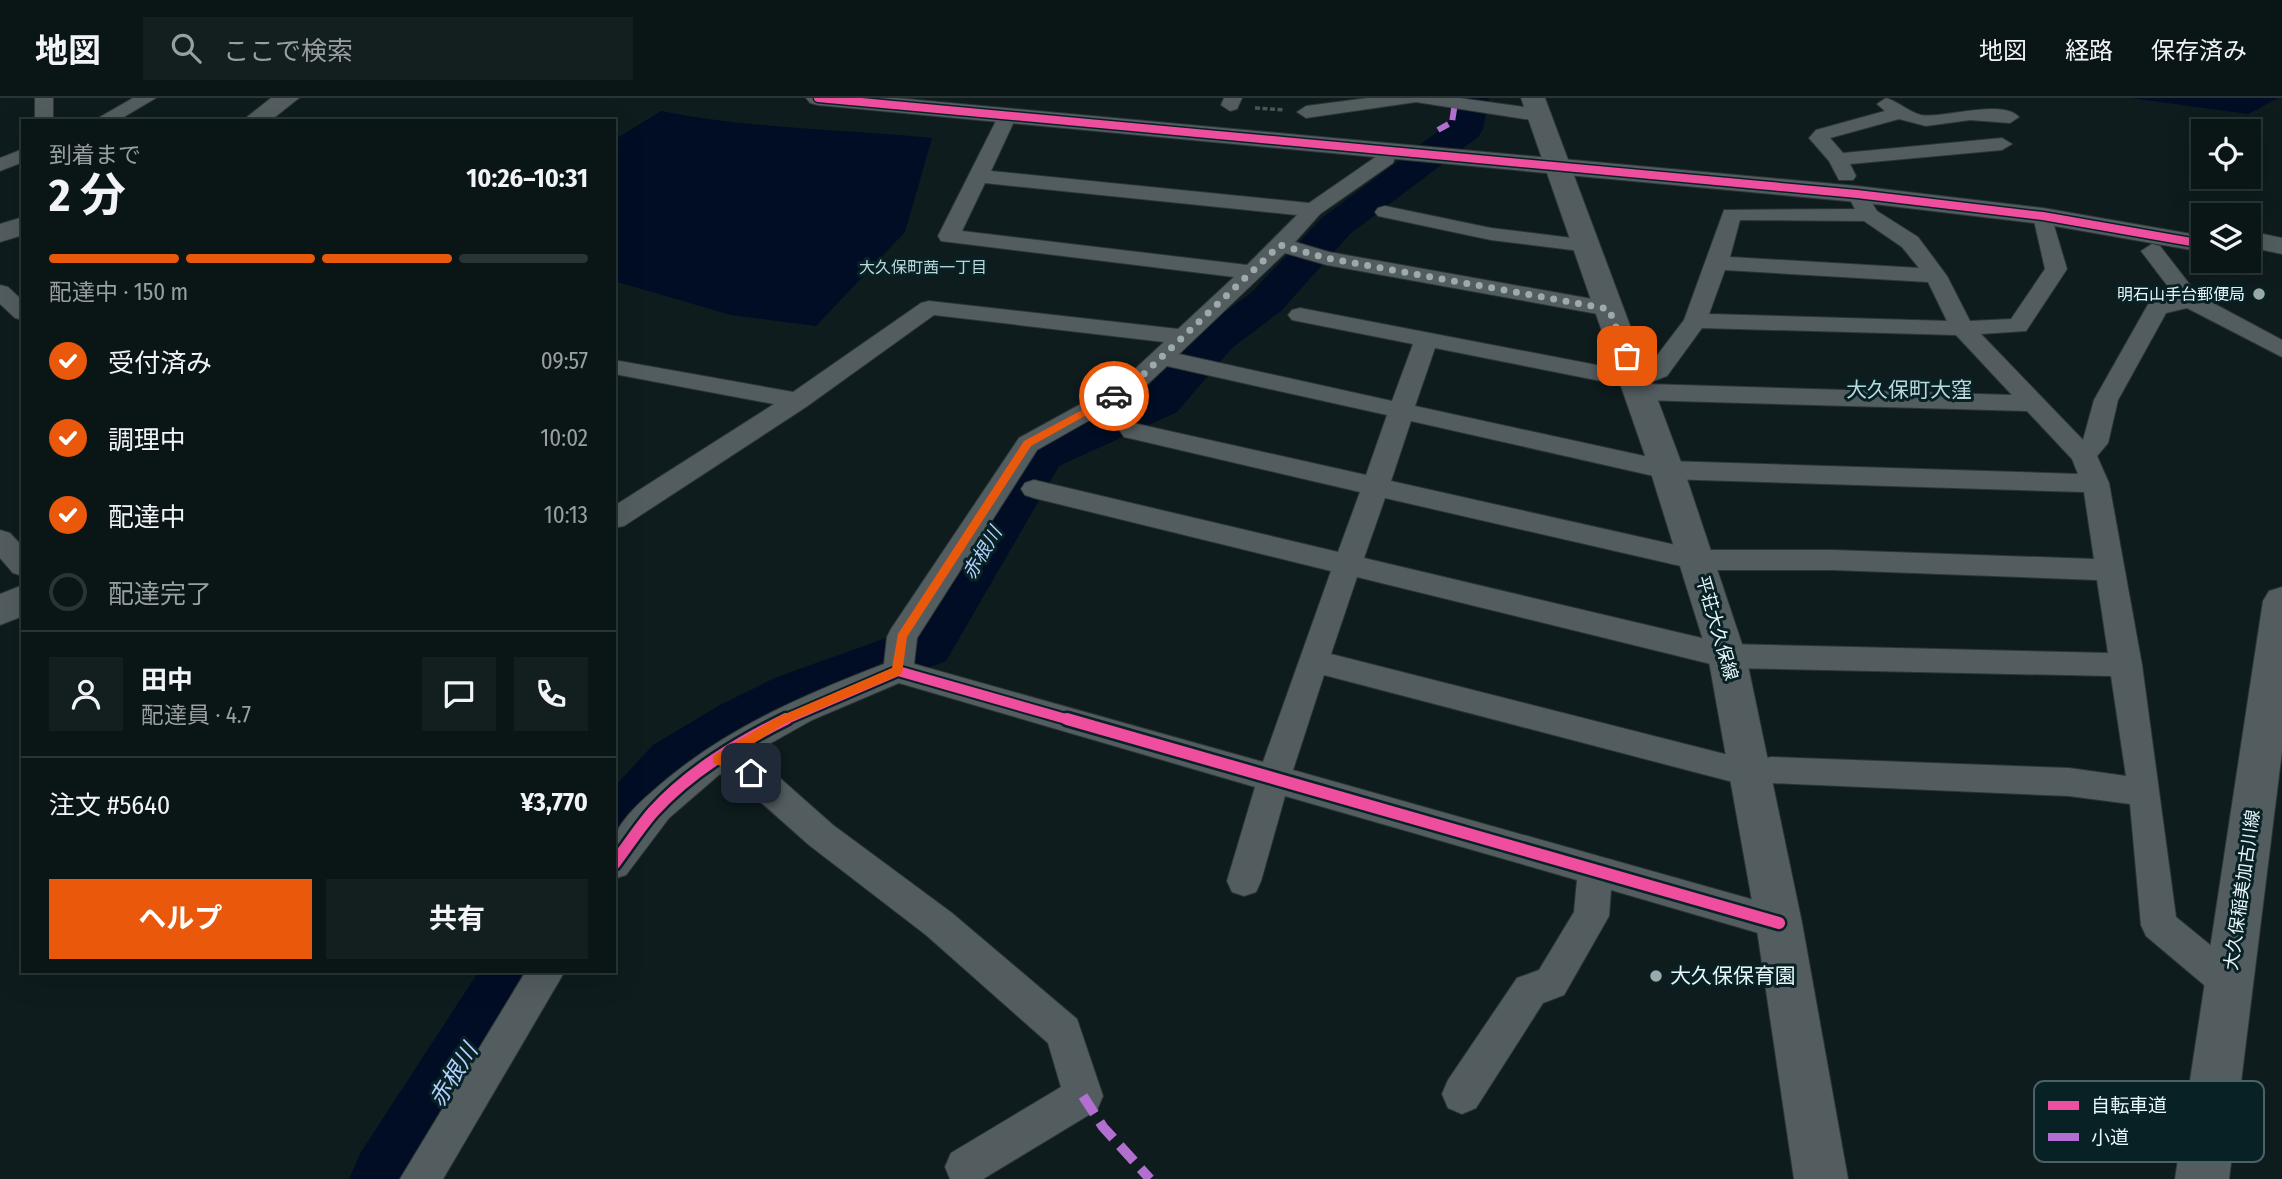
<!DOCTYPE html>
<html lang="ja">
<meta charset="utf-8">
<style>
:root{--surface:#0a1516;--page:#131e1f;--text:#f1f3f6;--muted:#999fa1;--line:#2a3435;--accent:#ea580c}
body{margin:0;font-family:"Fira Sans Condensed","Noto Sans JP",sans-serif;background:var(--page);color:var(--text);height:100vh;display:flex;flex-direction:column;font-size:26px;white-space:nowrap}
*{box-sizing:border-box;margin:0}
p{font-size:23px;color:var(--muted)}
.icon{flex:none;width:38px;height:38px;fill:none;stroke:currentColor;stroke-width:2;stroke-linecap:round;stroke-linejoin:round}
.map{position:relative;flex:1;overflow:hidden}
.sheet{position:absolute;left:21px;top:21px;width:595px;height:854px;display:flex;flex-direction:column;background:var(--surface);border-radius:0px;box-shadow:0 7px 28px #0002,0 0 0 2px var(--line)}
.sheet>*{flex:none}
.controls{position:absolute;left:2191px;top:21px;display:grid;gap:14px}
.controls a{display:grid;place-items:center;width:70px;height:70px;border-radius:0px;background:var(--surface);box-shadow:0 7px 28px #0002,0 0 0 2px var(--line);font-size:35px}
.pin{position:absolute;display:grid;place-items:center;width:60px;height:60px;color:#fff;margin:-30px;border-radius:14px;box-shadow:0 4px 10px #0006}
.courier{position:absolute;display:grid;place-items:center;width:70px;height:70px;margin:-35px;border:5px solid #ea580c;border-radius:50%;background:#fff;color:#222;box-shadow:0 2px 9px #0007}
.head em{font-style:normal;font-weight:700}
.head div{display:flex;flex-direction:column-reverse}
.head{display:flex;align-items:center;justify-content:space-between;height:119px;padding:0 28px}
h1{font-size:46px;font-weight:700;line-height:52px}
.bar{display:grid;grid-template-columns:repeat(4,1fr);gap:10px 7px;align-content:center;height:84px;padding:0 28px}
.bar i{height:9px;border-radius:5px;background:var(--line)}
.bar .on{background:var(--accent)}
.bar p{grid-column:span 4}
.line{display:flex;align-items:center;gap:18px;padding:0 28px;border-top:2px solid var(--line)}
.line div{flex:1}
.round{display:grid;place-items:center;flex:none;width:74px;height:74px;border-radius:0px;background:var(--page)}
ol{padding:0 28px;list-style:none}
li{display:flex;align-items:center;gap:21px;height:77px}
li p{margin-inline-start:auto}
li .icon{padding:7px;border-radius:50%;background:var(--accent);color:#fff;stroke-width:4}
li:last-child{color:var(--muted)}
li i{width:38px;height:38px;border:4px solid var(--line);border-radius:50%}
.action{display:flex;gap:14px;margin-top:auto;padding:14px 28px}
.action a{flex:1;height:80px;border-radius:0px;background:var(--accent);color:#fff;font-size:28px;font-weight:700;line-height:80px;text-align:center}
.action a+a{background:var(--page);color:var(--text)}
header{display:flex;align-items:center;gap:42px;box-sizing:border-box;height:98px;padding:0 35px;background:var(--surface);border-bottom:2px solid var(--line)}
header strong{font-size:33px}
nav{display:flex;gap:38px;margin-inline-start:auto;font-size:24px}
.search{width:490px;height:63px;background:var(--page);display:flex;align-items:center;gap:18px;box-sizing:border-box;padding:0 24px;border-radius:0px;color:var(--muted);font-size:26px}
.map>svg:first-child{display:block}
.water{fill:#010d24}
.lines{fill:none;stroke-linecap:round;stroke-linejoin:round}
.river{fill:#010d24;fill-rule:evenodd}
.minor-casing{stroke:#2d3637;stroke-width:2}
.tertiary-casing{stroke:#2d3637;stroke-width:2}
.secondary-casing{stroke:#2d3637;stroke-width:2}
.path{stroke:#4a5455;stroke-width:3.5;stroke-dasharray:5 2.5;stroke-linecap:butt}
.minor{fill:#535d5f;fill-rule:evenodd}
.tertiary{fill:#535d5f;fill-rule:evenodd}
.secondary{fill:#535d5f;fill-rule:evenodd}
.quiet-far1{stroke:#b36fd0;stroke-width:6;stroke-dasharray:12 6;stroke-linecap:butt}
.quiet{stroke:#b36fd0;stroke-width:10;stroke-dasharray:21 10;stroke-linecap:butt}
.cycleway-far2-casing{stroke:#072125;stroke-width:11}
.cycleway-far1-casing{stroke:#072125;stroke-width:14}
.cycleway-casing{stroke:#072125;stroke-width:17}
.cycleway-far2{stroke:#ef4d9e;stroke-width:8}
.cycleway-far1{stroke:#ef4d9e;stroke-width:10}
.cycleway{stroke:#ef4d9e;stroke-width:12}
.route{fill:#ea580c}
.done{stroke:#9caaac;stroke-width:7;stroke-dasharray:0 12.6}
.poi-dot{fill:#9caaac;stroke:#072125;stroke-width:2.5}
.labels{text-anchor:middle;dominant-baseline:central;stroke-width:6;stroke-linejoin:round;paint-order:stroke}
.far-neighbourhood-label{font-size:16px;fill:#bbd8dd;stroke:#072125}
.far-poi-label{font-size:16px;fill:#e8f6f9;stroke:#072125;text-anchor:end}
.street-label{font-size:18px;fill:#e8f6f9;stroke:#072125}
.water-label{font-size:19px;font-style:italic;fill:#b4d0fe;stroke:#072125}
.quarter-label{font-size:21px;fill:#bbd8dd;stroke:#072125}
.near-poi-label{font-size:21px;fill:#e8f6f9;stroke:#072125;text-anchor:start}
.near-water-label{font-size:23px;font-style:italic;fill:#b4d0fe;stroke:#072125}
.key{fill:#072125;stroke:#4a6165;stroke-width:2}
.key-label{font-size:19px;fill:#e8f6f9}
</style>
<header>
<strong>地図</strong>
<div class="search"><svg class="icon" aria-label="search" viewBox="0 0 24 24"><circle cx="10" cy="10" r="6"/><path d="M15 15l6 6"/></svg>ここで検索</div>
<nav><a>地図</a><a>経路</a><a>保存済み</a></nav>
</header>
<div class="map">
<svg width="2282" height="1081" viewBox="0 0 2282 1081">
<rect width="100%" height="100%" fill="#0e1c1e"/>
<g class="water">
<polygon points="2131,0 2278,0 2248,16"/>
<path d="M661,13C750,31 842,31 932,40L905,134L816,228L731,217L614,183V42Z"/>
</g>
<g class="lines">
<g class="river">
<polygon points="1455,0 1489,0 1483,31 1478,39 1350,136 1281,213 1232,250 1177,314 1059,368 946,563 819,611 762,641 697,683 636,751 614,759 614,689 653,647 720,607 777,579 906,533 1024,346 1143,294 1200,232 1251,195 1322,120 1448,26"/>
<polygon points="479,873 553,873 543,896 432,1081 349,1081 361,1054"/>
</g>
<defs>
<g id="minor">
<rect x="35" y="0" width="18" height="23"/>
<polygon points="133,0 156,0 117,23 93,23"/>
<polygon points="1224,0 1242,0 1237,11 1230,13 1221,7"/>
<polygon points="1368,0 1459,0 1538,11 1547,17 1538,23 1416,4 1306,20 1297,14 1306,8"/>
<path d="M1886,0C1899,4 1909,14 1921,17C1943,21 2002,0 2019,19L2010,25L1970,22L1926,28L1899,21L1830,40L1843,55L2002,40L2012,46L2002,52L1850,66L1856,78L1853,82H1839L1829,63L1809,40L1816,32L1885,13L1877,6Z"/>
<path d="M1008,11L1017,17L991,73L1309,105L1377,58L1381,47H1395L1398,51L1393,65L1320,116L1295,144L1329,154L1609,204L1620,211L1609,218L1327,167L1285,155L1179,256L1392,303L1413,246L1292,222L1288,217L1292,212L1300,210L1633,274L1649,268L1684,222L1724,112L1855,111L1847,96L1857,90L1864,92L1877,113L1918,139L1947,178L1970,223L2011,221L2045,171L2033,118L2036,114H2050L2067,171L2026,233L1981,236L2083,342L2094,302L2146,210L2149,205L2176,199L2141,153L2152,146L2160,148L2198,197L2282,242V259L2187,210L2166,215L2118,302L2108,345L2097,358L2109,385L2142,567L2176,819L2242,873L2247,885L2242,897L2229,902L2216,897L2146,838L2141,827L2130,706L2069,698L1771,685L1752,689L1324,577L1293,672L1779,809L1792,814L1797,825L1792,836L1779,841L1611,792L1609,818L1564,897L1543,905L1476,1010L1462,1016L1448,1010L1442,996L1448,982L1517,880L1539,872L1574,814L1577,782L1285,698L1261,783L1256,794L1244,798L1232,794L1227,783L1255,689L899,585L812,622L746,659L763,665L833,727L952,815L1077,921L1103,998L1097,1012L983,1081H950L945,1069L951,1055L1061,989L1048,945L926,837L809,747L739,685L720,676L669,720L626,777L614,781C614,769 611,749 615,738C621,722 640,704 653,693C720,633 801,598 884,566L887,539L891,531L1019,340L1121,284L1164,244L934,217L806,309L624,428L614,430V408L774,306L614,276V262L793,294L921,205L929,203L1178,231L1234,179L941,143L938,138L999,17ZM985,85L1297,117L1247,167L962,133ZM1740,122L1864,123L1902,149L1919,170L1730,159ZM1725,172L1928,184L1947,223L1709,216ZM1702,230L1956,237L2012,297L1646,286L1667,278ZM1435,250L1631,289L1628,294L1631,299L1640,302L2027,313L2072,361L2078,376L1667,363L1415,308ZM1167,268L1387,317L1366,377L1133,325L1124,327L1120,333L1124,339L1133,341L1360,394L1338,454L1034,382L1025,385L1021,391L1025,397L1034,400L1331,473L1263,664L914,566L917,540L1037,352L1139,294ZM1411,323L1667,381L2084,394L2094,461L1833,452H1698L1391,383ZM1385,400L1698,472H1833L2097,482L2108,555L1727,546L1364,460ZM1357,479L1727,570L2111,578L2126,678L2069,670L1771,659L1752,663L1331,556Z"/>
<polygon points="23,51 23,64 0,73 0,60"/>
<polygon points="1385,108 1491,130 1588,142 1599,148 1588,154 1491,142 1378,118 1375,114 1378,110"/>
<polygon points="0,187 8,189 23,203 23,222 15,220 0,206"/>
<polygon points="0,432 10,435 23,449 23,478 13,475 0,460"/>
<polygon points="526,873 565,873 443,1081 400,1081"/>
</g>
<g id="tertiary">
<polygon points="271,0 299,0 270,23 242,23"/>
<polygon points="806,0 896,0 1857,88 2043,110 2203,138 2203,154 2043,126 1857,104 818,7 810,5"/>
<polygon points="23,119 23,137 0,144 0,126"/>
<polygon points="2249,133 2282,140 2282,156 2249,149"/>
<polygon points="23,487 23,518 0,527 0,496"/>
</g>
<g id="secondary">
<polygon points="1521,0 1545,0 1684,372 1746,558 1802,825 1848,1081 1794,1081 1756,825 1708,558 1650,372"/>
<polygon points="2282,489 2282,653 2229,1081 2175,1081 2263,503 2269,493"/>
</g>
</defs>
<use href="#minor" class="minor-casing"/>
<use href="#tertiary" class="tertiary-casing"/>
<use href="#secondary" class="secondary-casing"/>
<polyline class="path" points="1255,10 1285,12"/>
<use href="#minor" class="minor"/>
<use href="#tertiary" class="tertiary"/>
<use href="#secondary" class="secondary"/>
<polyline class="quiet-far1" points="1438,32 1452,24 1455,5"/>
<polyline class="quiet" points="1083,998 1103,1029 1150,1081"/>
<defs>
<polyline id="cycleway-far2" points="818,0 1857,96 2043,118 2203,146"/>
<polyline id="cycleway-far1" points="782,623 898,573 1073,623"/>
<g id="cycleway">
<polyline points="1067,621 1779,825"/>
<path d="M614,766C627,749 639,730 653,714C689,674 738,645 786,621"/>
</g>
</defs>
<use href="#cycleway-far2" class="cycleway-far2-casing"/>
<use href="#cycleway-far1" class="cycleway-far1-casing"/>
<use href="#cycleway" class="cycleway-casing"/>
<use href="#cycleway-far2" class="cycleway-far2"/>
<use href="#cycleway-far1" class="cycleway-far1"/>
<use href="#cycleway" class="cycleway"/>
</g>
<polygon class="route" points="1114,295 1117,300 1031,348 907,539 902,576 784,626 729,661 756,671 756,678 751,680 713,665 713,658 776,620 892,570 898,536 1024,343"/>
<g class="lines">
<polyline class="done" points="1114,298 1130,289 1280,147 1326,160 1609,211 1627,258"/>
</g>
<g class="poi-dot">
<circle cx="2259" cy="196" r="7"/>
<circle cx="1656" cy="878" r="7"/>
</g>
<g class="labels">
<g class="far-neighbourhood-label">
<text x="923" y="169">大久保町茜一丁目</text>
</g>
<g class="far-poi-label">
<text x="2245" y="196">明石山手台郵便局</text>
</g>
<g class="street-label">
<text transform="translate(1717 530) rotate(74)">平荘大久保線</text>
<text transform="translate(2242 792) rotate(-82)">大久保稲美加古川線</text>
</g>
<g class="water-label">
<text transform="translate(982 455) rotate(-59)">赤根川</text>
</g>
<g class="quarter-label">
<text x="1909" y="292">大久保町大窪</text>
</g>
<g class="near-poi-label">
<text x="1670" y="878">大久保保育園</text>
</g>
<g class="near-water-label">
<text transform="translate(453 977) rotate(-58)">赤根川</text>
</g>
</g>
<rect x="2034" y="983" width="230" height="81" rx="10" class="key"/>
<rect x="2048" y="1003" width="31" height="9" fill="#ef4d9e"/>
<rect x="2048" y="1035" width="31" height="8" fill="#b36fd0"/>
<g class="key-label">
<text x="2091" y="1014">自転車道</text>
<text x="2091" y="1046">小道</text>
</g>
</svg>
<div class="controls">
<a><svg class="icon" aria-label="locate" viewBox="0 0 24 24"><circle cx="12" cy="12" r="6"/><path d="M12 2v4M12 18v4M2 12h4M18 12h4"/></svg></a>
<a><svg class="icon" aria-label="layers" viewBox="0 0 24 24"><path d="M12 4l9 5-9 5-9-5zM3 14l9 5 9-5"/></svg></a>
</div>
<div class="pin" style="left:1627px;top:258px;background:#ea580c"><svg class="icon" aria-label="bag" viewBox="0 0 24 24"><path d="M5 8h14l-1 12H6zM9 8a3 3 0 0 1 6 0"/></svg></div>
<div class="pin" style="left:751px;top:675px;background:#1f2937"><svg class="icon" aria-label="home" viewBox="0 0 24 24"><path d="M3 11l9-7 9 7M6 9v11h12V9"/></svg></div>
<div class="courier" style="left:1114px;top:298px"><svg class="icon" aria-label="car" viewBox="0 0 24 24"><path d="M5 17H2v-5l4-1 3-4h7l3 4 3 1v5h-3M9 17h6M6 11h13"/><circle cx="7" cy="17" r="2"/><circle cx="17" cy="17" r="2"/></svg></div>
<section class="sheet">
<div class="head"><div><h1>2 分</h1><p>到着まで</p></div><em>10:26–10:31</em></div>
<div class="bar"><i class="on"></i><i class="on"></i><i class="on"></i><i></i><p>配達中 · 150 m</p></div>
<ol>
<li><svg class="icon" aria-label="check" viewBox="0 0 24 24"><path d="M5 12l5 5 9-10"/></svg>受付済み<p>09:57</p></li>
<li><svg class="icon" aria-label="check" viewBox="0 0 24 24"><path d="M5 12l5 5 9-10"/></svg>調理中<p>10:02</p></li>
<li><svg class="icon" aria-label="check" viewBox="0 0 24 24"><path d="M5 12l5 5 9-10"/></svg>配達中<p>10:13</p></li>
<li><i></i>配達完了</li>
</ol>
<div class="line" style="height:126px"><a class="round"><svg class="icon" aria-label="person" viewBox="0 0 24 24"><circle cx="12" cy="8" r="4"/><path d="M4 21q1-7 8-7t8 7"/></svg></a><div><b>田中</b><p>配達員 · 4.7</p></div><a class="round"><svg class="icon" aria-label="chat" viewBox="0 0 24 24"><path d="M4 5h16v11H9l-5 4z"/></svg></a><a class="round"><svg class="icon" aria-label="phone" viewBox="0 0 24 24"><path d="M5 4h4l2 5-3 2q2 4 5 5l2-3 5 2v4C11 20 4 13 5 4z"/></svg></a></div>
<div class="line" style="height:91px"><div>注文 #5640</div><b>¥3,770</b></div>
<div class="action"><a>ヘルプ</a><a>共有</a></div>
</section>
</div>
